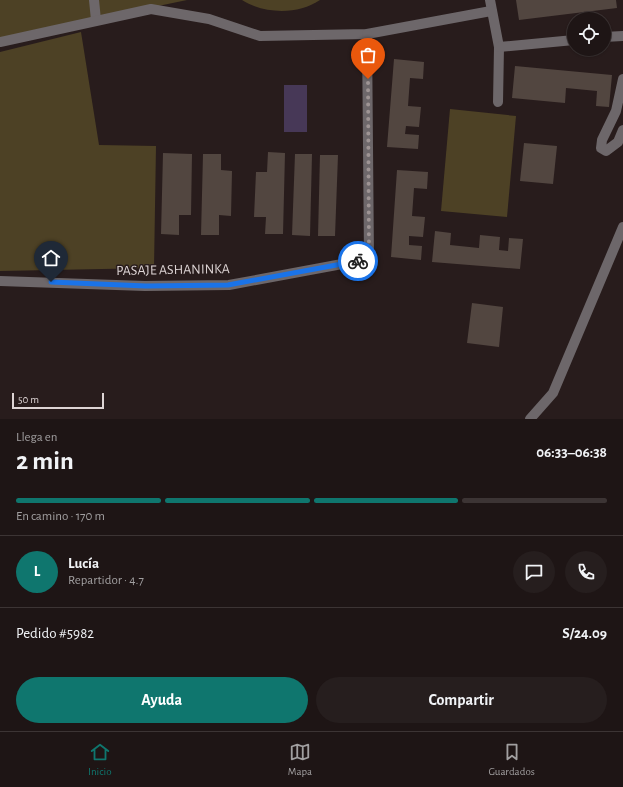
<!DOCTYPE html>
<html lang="es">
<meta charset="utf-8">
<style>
:root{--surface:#1e1515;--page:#261e1e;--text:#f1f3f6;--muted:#a19fa0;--line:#3c3434;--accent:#0f766e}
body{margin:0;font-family:"Alegreya Sans",sans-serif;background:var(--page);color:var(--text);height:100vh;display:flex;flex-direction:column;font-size:15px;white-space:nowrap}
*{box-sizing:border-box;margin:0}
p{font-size:13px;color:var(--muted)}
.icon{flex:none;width:22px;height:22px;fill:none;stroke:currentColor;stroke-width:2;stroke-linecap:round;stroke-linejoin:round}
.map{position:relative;height:419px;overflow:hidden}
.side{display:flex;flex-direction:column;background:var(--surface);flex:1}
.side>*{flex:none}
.controls{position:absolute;left:567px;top:12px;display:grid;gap:8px}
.controls a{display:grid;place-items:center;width:44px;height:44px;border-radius:50%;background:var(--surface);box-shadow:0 1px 3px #0004,0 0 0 1px var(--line);font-size:20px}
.scale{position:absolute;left:12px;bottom:10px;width:92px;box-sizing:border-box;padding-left:4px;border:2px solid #ddd4d4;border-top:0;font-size:11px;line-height:14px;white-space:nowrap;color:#ddd4d4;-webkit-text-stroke:3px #281c1c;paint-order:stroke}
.pin{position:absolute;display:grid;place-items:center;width:34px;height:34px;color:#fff;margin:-41px -17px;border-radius:50% 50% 50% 0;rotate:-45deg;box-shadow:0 0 4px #0007}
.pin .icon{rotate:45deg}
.courier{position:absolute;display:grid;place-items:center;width:40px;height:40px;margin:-20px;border:3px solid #1a73e8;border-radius:50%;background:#fff;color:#222;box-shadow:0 1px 5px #0007}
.head em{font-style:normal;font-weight:600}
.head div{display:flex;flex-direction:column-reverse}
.head{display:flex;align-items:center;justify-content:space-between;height:68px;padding:0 16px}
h1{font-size:26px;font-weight:600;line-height:30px}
.bar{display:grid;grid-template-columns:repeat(4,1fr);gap:6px 4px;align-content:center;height:48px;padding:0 16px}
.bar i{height:5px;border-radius:3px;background:var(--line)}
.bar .selected{background:var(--accent)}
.bar p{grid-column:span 4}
.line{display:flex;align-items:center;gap:10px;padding:0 16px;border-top:1px solid var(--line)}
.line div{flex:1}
.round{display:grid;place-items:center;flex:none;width:42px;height:42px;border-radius:21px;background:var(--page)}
.primary-button{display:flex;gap:8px;margin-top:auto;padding:8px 16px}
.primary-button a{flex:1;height:46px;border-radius:24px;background:var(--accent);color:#fff;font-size:16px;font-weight:600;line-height:46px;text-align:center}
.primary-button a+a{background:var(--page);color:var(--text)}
.menu{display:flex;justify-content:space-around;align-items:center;height:56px;border-top:1px solid var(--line);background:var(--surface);font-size:11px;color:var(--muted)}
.menu a{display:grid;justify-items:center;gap:2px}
.menu .selected{color:var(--accent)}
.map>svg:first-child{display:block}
.green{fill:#4d4125}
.water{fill:#473857}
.building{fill:#524640}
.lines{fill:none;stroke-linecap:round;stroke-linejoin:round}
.minor{stroke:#6d676a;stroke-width:10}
.done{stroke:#9e9494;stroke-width:4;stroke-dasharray:0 7.2}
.route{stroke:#1a73e8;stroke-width:5}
.labels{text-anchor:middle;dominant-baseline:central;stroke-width:3;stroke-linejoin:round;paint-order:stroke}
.street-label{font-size:14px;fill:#ddd4d4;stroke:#281c1c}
</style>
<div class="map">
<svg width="623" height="419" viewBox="0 0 623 419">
<rect width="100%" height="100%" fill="#281c1c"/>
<g class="green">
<polygon points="0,0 187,0 0,39"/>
<path d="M242,0H320C298,15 264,14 242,0Z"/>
<polygon points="81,32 99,145 156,146 154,268 0,271 0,52"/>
<polygon points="450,109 516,116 507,217 441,211"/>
</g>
<rect class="water" x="284" y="85" width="23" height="47"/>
<g class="building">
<polygon points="516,0 616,0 617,8 519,20"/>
<polygon points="394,59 424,62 423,79 410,78 408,106 421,107 419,127 406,126 405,134 419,135 418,149 387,147"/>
<polygon points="515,66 612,75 609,107 596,106 597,91 566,88 565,103 512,98"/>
<polygon points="524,143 557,146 553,184 520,181"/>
<polygon points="268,152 285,153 283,234 265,234 266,217 254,217 256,172 267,172"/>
<polygon points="163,153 192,154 191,215 179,215 179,235 161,234"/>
<polygon points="203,154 221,154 221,170 232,171 231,216 219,215 219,235 201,235"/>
<polygon points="295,154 312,154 310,236 292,235"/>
<polygon points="320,155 338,155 335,236 318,236"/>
<polygon points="397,170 428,172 427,189 414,188 412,216 425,217 423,237 409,236 409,245 422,246 421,260 391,257"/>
<polygon points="435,231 451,233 450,245 479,248 480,235 500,237 499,250 508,251 509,238 523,239 520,269 432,262"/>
<polygon points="472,303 503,307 499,347 467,343"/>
</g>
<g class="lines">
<g class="minor">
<polyline points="94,0 96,20"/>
<polyline points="490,0 499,47 498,102"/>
<polyline points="604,37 623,36"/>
<polyline points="0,42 151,9 209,19 260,36 367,34 491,11"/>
<polyline points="499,47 574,40"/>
<polyline points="623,79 616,111 602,140 601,148 606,151 618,142 623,130"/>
<polyline points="0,281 145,286 229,285 369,259 367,34"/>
<polyline points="530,419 553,393 623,227"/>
</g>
</g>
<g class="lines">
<polyline class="done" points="358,261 369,259 368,79"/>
<polyline class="route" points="51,282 146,286 228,285 358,261"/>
</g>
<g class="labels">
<g class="street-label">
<text transform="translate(173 270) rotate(-1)">PASAJE ASHANINKA</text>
</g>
</g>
</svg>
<div class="controls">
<a><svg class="icon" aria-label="locate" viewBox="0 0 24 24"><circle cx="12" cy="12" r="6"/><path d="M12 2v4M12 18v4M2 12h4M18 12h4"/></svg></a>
</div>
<div class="scale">50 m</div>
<div class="pin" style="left:368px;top:79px;background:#ea580c"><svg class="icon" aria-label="bag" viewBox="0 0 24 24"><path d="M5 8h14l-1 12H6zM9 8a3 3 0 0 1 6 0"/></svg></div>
<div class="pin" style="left:51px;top:282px;background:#1f2937"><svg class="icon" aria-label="home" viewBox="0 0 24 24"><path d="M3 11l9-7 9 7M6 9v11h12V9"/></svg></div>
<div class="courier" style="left:358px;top:261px"><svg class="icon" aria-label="bike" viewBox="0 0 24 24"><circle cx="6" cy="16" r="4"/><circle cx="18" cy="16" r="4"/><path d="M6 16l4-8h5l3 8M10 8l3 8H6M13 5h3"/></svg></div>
</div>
<section class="side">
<div class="head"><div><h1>2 min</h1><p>Llega en</p></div><em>06:33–06:38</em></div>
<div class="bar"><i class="selected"></i><i class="selected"></i><i class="selected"></i><i></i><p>En camino · 170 m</p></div>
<div class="line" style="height:72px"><b class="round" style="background:var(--accent);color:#fff">L</b><div><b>Lucía</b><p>Repartidor · 4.7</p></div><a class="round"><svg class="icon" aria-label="chat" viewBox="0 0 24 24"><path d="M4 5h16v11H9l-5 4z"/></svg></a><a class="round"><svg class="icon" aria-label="phone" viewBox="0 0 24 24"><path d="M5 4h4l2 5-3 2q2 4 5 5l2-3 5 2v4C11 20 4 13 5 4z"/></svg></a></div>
<div class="line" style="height:52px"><div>Pedido #5982</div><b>S/24.09</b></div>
<div class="primary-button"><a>Ayuda</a><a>Compartir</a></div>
</section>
<nav class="menu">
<a class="selected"><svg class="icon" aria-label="home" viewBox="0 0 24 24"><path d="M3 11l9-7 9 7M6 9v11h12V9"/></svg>Inicio</a>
<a><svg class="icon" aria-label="map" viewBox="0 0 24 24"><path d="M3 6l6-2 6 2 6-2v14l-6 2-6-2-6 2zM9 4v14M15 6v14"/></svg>Mapa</a>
<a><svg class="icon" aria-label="saved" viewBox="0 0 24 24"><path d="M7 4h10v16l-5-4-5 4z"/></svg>Guardados</a>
</nav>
